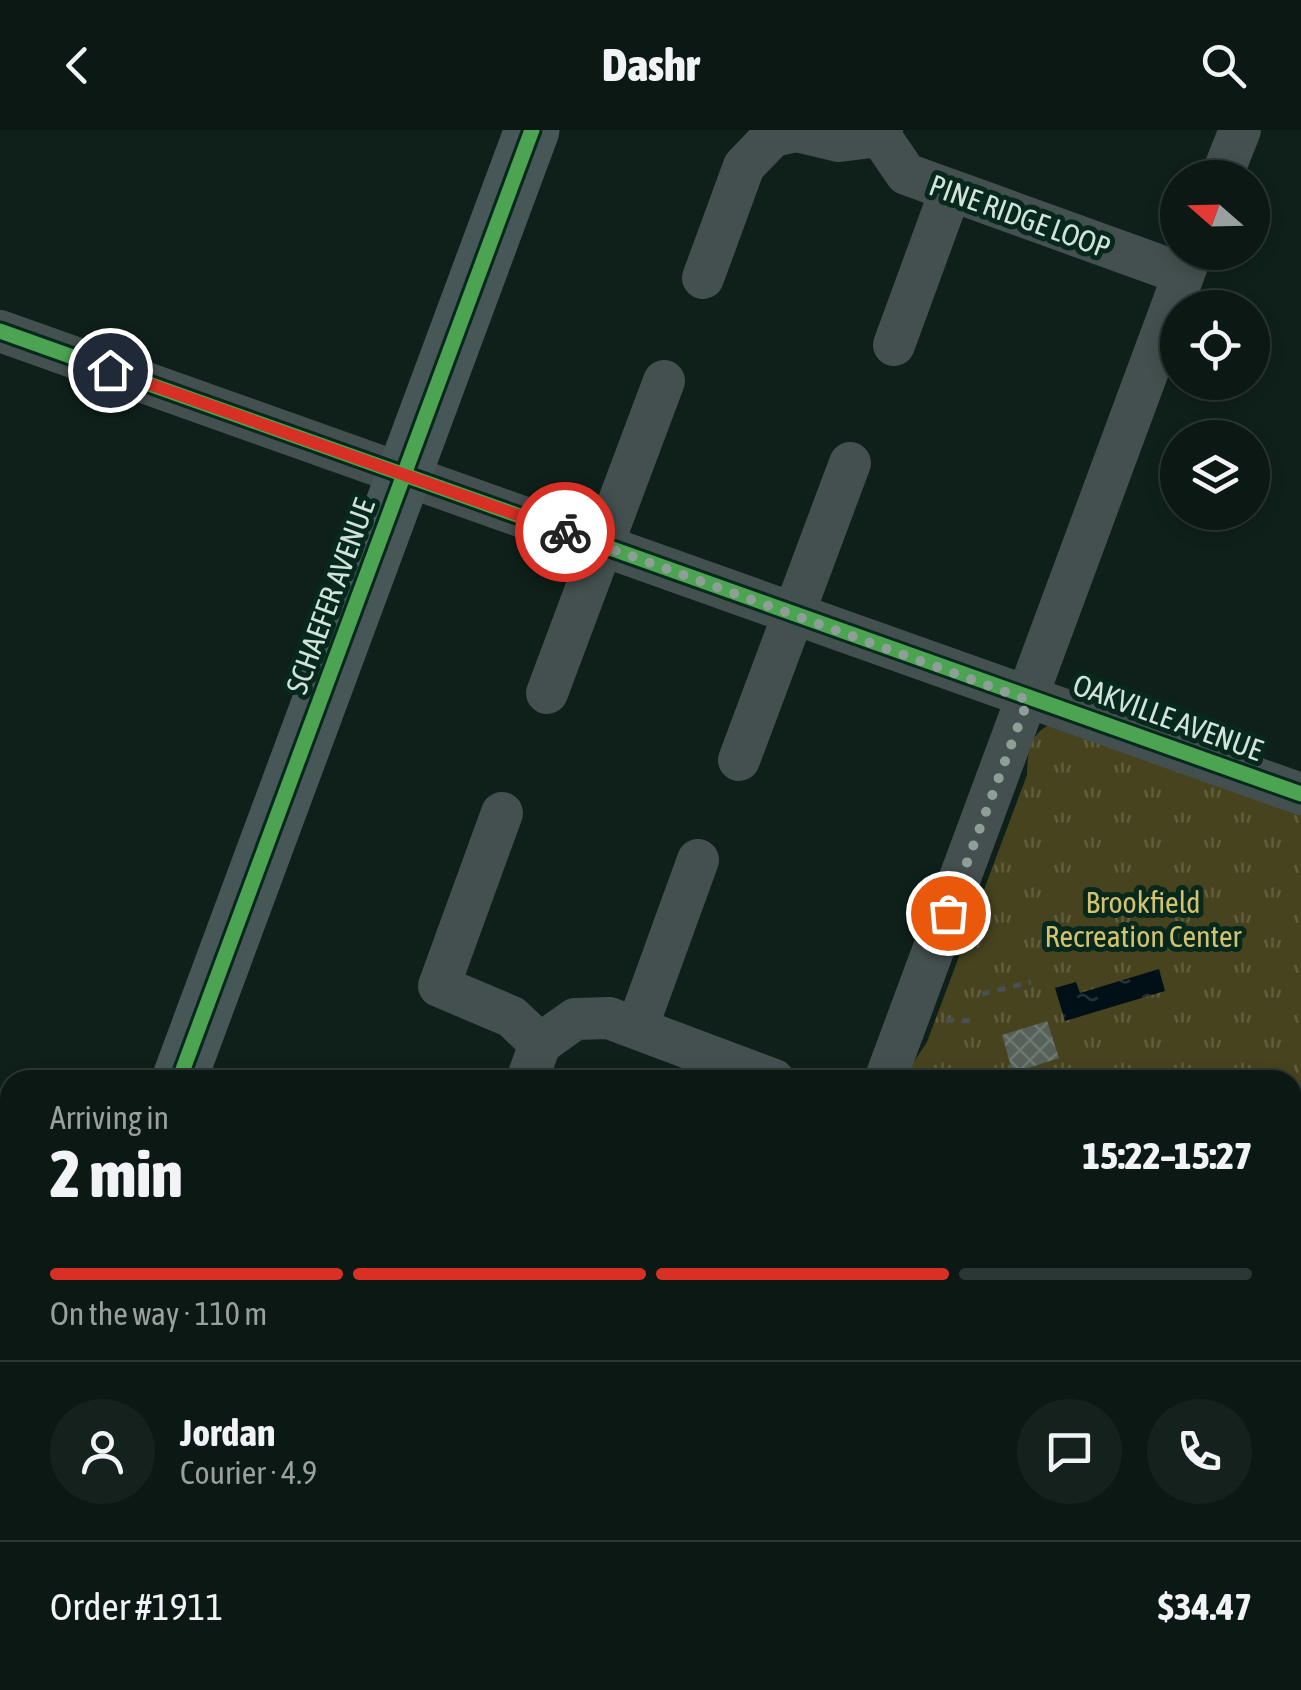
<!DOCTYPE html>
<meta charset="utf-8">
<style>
:root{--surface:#0b1814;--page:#14211d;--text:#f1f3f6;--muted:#9aa0a0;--line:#2b3734;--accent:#d93025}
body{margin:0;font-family:"Asap Condensed",sans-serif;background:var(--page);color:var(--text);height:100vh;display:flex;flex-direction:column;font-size:38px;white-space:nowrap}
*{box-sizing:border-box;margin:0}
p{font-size:32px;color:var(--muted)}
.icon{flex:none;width:55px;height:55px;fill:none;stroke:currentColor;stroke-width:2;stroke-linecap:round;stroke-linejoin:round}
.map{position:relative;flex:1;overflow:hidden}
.sheet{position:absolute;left:0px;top:940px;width:1302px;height:620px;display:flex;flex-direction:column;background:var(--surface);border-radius:30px 30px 0 0;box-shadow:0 5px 15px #0003,0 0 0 2px var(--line)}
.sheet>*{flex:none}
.needle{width:65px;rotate:290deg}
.controls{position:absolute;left:1160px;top:30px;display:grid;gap:20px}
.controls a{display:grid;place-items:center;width:110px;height:110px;border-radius:50%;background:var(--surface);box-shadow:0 5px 15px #0003,0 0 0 2px var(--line);font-size:50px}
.pin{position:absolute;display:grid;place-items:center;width:85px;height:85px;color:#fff;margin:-42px;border:5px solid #fff;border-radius:50%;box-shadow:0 2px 10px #0007}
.courier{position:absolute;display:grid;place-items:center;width:100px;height:100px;margin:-50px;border:8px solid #d93025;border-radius:50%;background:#fff;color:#222;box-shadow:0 2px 12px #0007}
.overview em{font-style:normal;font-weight:800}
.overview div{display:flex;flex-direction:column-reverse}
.overview{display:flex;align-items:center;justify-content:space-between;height:170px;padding:0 50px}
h1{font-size:65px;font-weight:800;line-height:75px}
.bar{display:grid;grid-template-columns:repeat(4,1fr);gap:15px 10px;align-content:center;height:120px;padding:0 50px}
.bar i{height:12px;border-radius:8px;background:var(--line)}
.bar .active{background:var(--accent)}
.bar p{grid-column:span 4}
.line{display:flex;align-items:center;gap:25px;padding:0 50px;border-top:2px solid var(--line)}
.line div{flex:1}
.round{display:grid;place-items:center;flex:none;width:105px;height:105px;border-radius:52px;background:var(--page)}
header{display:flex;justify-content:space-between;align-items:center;height:130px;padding:0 50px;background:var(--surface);font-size:45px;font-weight:800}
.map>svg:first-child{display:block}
.park{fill:url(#park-tufts)}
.water{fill:url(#water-ripples)}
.building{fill:url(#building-cross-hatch)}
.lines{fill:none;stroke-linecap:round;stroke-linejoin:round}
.path{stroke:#475250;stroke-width:5;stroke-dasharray:8 8;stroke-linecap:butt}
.minor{stroke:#44504f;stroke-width:42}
.major{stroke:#475757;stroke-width:55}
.cycleway-casing{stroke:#07281c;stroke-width:21}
.cycleway{stroke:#4ca352;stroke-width:15}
.done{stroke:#8e9f97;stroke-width:10;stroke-dasharray:0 18}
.route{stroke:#d93025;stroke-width:12}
.labels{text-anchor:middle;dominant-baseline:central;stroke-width:10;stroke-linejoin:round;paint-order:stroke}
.street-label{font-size:30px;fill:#d2e3db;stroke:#07281c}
.park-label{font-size:30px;fill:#d4c26d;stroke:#07281c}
</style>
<header><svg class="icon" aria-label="back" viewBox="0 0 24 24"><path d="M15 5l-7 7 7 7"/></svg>Dashr<svg class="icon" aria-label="search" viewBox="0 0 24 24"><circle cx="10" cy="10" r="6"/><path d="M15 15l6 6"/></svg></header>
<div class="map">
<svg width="1301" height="1560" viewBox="0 0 1301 1560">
<defs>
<pattern id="park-tufts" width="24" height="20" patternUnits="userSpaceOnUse" patternTransform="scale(2.5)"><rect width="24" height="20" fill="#47431e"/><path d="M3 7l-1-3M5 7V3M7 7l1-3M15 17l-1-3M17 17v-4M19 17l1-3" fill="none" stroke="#615e3e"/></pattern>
<pattern id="water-ripples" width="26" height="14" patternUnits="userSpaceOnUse" patternTransform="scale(2.5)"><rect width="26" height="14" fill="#010f16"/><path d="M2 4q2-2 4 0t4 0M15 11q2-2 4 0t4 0" fill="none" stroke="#253237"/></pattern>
<pattern id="building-cross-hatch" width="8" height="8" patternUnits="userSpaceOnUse" patternTransform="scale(2.5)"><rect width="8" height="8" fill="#566159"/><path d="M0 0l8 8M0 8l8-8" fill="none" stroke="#6d7870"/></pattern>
</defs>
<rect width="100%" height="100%" fill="#0f201a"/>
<path class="park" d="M1055,592L1301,678V1329L1292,1325V950H902L927,912L1027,645C1028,619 1029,603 1055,592Z"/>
<polygon class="water" points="1159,839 1165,861 1065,891 1055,858 1076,852 1080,863"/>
<g class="building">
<polygon points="1047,891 1059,928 1013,943 1002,905"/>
<polygon points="1297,1396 1301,1398 1301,1485 1293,1499 1292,1409"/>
<polygon points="1292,1510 1301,1513 1301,1560 1241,1560 1231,1554 1232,1550 1292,1550"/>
</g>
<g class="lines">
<g class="path">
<polyline points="982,864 1031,852"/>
<polyline points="946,890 972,891"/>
<polyline points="1292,1118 1301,1116"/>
<polyline points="1292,1165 1301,1170"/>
</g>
<g class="minor">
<polyline points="882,0 880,6 906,44 1183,144"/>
<polyline points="1221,48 1240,0"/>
<polyline points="703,148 744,36 773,6 797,1 839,11 880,6"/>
<polyline points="0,201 1301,664"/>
<polyline points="894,215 950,62"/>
<polyline points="547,563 664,251"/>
<polyline points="739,630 850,333"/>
<polyline points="502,683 439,856 512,887 540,914"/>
<polyline points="637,898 698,730"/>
<polyline points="527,950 540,914 575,889 609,888 774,950"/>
<polyline points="885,950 1192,122"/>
<polyline points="1292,1338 1301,1342"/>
<polyline points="295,1560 299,1550"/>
<polyline points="657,1560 661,1550"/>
<polyline points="1012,1560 1016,1550"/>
</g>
<g class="major">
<polyline points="179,950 532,0"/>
<polyline points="0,1430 10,1403"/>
</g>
<defs>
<g id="cycleway">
<polyline points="0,201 1301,664"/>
<polyline points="179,950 532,0"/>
</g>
</defs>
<use href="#cycleway" class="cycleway-casing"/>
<use href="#cycleway" class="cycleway"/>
</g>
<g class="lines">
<polyline class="done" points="565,402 1028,570 948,783"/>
<polyline class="route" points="110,240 565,402"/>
</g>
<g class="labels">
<g class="street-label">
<text transform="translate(1020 86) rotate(20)">PINE RIDGE LOOP</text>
<text transform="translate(330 466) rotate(-70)">SCHAEFER AVENUE</text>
<text transform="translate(1168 587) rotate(20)">OAKVILLE AVENUE</text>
</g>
<g class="park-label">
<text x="1143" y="772">Brookfield<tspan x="1143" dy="34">Recreation Center</tspan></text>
</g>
</g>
</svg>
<div class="controls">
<a><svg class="needle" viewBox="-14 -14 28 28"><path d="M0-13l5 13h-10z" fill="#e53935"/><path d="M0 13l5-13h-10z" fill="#9aa0a0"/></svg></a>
<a><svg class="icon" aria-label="locate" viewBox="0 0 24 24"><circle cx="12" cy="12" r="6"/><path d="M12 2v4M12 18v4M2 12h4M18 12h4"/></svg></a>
<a><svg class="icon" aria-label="layers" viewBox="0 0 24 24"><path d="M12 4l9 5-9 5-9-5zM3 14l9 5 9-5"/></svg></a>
</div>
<div class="pin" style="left:948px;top:783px;background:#ea580c"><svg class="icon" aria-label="bag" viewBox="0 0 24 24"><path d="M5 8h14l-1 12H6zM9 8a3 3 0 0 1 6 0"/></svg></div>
<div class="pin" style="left:110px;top:240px;background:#1f2937"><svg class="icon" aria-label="home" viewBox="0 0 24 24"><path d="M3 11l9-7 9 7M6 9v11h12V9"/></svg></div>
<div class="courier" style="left:565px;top:402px"><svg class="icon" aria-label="bike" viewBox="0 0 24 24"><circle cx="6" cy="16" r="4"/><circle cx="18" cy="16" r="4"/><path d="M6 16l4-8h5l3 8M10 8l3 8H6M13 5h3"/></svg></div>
<section class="sheet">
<div class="overview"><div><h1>2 min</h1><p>Arriving in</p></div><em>15:22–15:27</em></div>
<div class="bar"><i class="active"></i><i class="active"></i><i class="active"></i><i></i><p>On the way · 110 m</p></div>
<div class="line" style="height:180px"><a class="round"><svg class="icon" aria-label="person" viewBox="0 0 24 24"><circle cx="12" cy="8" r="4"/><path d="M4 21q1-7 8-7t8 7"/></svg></a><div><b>Jordan</b><p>Courier · 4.9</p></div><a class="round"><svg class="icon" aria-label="chat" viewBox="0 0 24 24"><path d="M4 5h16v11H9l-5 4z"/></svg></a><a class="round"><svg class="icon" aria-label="phone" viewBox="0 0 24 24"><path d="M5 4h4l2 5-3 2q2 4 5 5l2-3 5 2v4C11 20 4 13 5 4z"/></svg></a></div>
<div class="line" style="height:130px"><div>Order #1911</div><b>$34.47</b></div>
</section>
</div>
